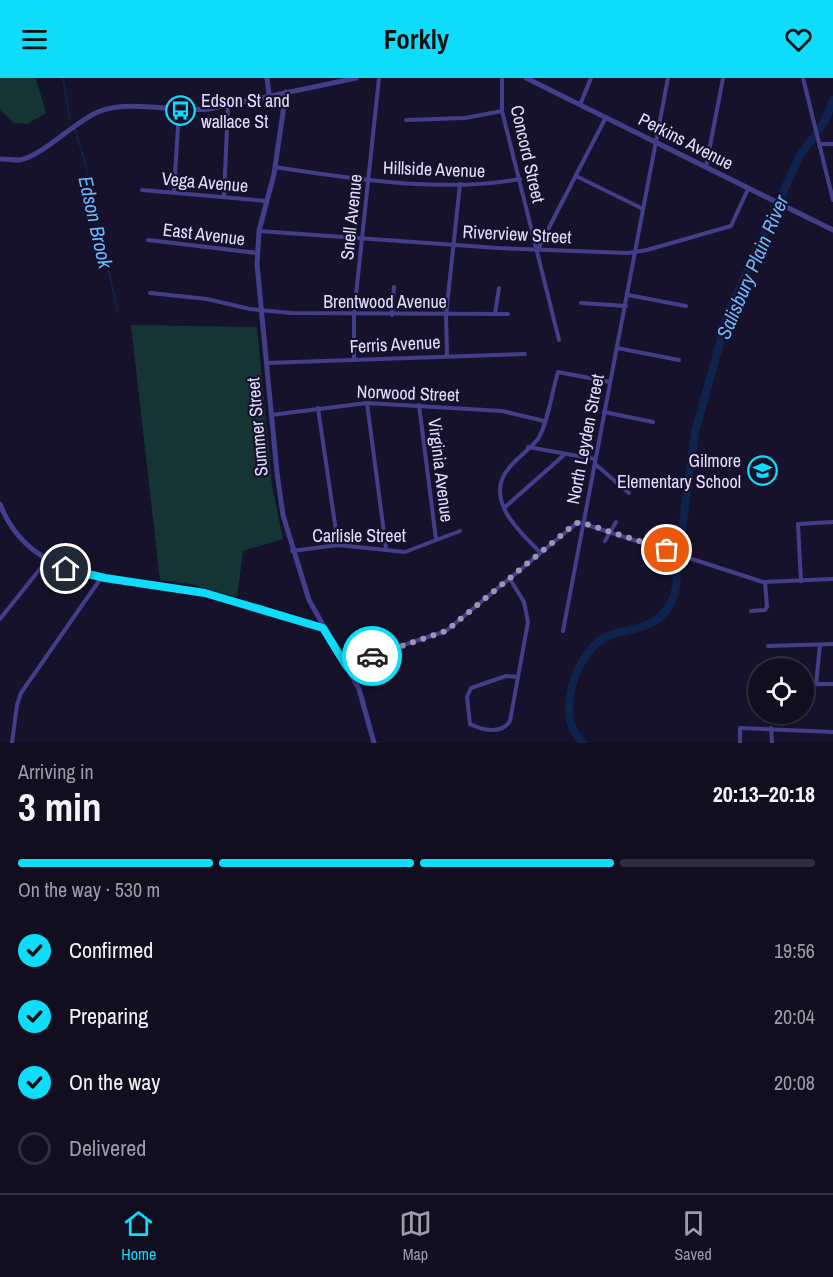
<!DOCTYPE html>
<meta charset="utf-8">
<style>
:root{--surface:#110e20;--page:#1e1c2d;--text:#f1f3f6;--muted:#9c9ca5;--line:#302e3e;--accent:#0ddcfb}
body{margin:0;font-family:"Archivo Narrow",sans-serif;background:var(--page);color:var(--text);height:100vh;display:flex;flex-direction:column;font-size:22px;white-space:nowrap}
*{box-sizing:border-box;margin:0}
p{font-size:20px;color:var(--muted)}
.icon{flex:none;width:33px;height:33px;fill:none;stroke:currentColor;stroke-width:2;stroke-linecap:round;stroke-linejoin:round}
.map{position:relative;height:665px;overflow:hidden}
.details{display:flex;flex-direction:column;background:var(--surface);flex:1}
.details>*{flex:none}
.tools{position:absolute;left:748px;top:580px;display:grid;gap:12px}
.tools a{display:grid;place-items:center;width:66px;height:66px;border-radius:50%;background:var(--surface);box-shadow:0 2px 4px #0004,0 0 0 2px var(--line);font-size:30px}
.pin{position:absolute;display:grid;place-items:center;width:51px;height:51px;color:#fff;margin:-26px;border:3px solid #fff;border-radius:50%;box-shadow:0 2px 6px #0007}
.courier{position:absolute;display:grid;place-items:center;width:60px;height:60px;margin:-30px;border:4px solid #0ddcfb;border-radius:50%;background:#fff;color:#222;box-shadow:0 2px 8px #0007}
.headline em{font-style:normal;font-weight:700}
.headline div{display:flex;flex-direction:column-reverse}
.headline{display:flex;align-items:center;justify-content:space-between;height:102px;padding:0 18px}
h1{font-size:39px;font-weight:700;line-height:45px}
.bar{display:grid;grid-template-columns:repeat(4,1fr);gap:9px 6px;align-content:center;height:72px;padding:0 18px}
.bar i{height:8px;border-radius:4px;background:var(--line)}
.bar .selected{background:var(--accent)}
.bar p{grid-column:span 4}
ol{padding:0 18px;list-style:none}
li{display:flex;align-items:center;gap:18px;height:66px}
li p{margin-inline-start:auto}
li .icon{padding:6px;border-radius:50%;background:var(--accent);color:#111;stroke-width:4}
li:last-child{color:var(--muted)}
li i{width:33px;height:33px;border:3px solid var(--line);border-radius:50%}
header{display:flex;justify-content:space-between;align-items:center;height:78px;padding:0 18px;background:var(--accent);color:#111;font-size:27px;font-weight:700}
.tab-bar{display:flex;justify-content:space-around;align-items:center;height:84px;border-top:2px solid var(--line);background:var(--surface);font-size:16px;color:var(--muted)}
.tab-bar a{display:grid;justify-items:center;gap:3px}
.tab-bar .selected{color:var(--accent)}
.map>svg:first-child{display:block}
.green{fill:#153535}
.lines{fill:none;stroke-linecap:round;stroke-linejoin:round}
.stream{stroke:#0e244e;stroke-width:1.5}
.river{stroke:#0e244e;stroke-width:8}
.minor{stroke:#433e89;stroke-width:4}
.tertiary{stroke:#433e89;stroke-width:5}
.done{stroke:#9b96b4;stroke-width:6;stroke-dasharray:0 10.8}
.route{stroke:#0ddcfb;stroke-width:8}
.labels{text-anchor:middle;dominant-baseline:central;stroke-width:4.5;stroke-linejoin:round;paint-order:stroke}
.poi-label{font-size:18px;fill:#e2ddfe;stroke:#17122b;text-anchor:start}
.street-label{font-size:18px;fill:#e2ddfe;stroke:#17122b}
.water-label{font-size:20px;font-style:italic;fill:#6db6fc;stroke:#17122b}
</style>
<header><svg class="icon" aria-label="menu" viewBox="0 0 24 24"><path d="M4 6h16M4 12h16M4 18h16"/></svg>Forkly<svg class="icon" aria-label="heart" viewBox="0 0 24 24"><path d="M12 20l-8-8c-3-5 5-10 8-4 3-6 11-1 8 4z"/></svg></header>
<div class="map">
<svg width="833" height="665" viewBox="0 0 833 665">
<rect width="100%" height="100%" fill="#17122b"/>
<g class="green">
<polygon points="0,0 36,0 46,35 27,46 14,45 0,32"/>
<polygon points="131,247 257,249 272,408 283,461 243,473 237,519 190,506 160,502"/>
</g>
<g class="lines">
<g class="stream">
<polyline points="63,0 70,41"/>
<polyline points="75,52 84,80 118,235"/>
</g>
<path class="river" d="M583,665C569,651 568,637 570,619C573,594 590,561 617,555C633,551 651,549 663,536C676,522 677,507 677,489L695,354L728,236L799,79L825,43L833,22"/>
<g class="minor">
<polyline points="502,0 502,33 559,262"/>
<polyline points="803,0 833,122"/>
<polyline points="580,27 591,0"/>
<polyline points="406,42 465,40 502,33"/>
<polyline points="819,66 833,66"/>
<path d="M275,89C352,101 443,115 520,101"/>
<polyline points="706,89 723,0"/>
<polyline points="576,98 643,131"/>
<polyline points="142,112 266,123"/>
<polyline points="174,114 179,32"/>
<polyline points="224,118 228,27"/>
<polyline points="259,153 498,170 628,175 647,172 731,148 748,111"/>
<polyline points="148,162 257,175"/>
<polyline points="538,171 606,39"/>
<polyline points="150,215 207,221 250,231 291,235 508,236"/>
<polyline points="628,217 686,228"/>
<polyline points="581,225 626,228"/>
<polyline points="495,236 499,210"/>
<polyline points="392,237 394,209"/>
<polyline points="617,270 679,282"/>
<polyline points="447,277 446,237 460,106"/>
<polyline points="354,282 354,236 379,0"/>
<polyline points="266,285 525,276"/>
<polyline points="367,325 386,470"/>
<polyline points="419,327 436,461"/>
<polyline points="318,330 338,467"/>
<polyline points="604,334 653,344"/>
<polyline points="271,337 367,325 502,333 544,343"/>
<polyline points="528,369 595,381"/>
<polyline points="595,386 629,415"/>
<polyline points="504,430 564,377"/>
<polyline points="605,463 616,444"/>
<polyline points="292,473 338,467 405,474 460,453"/>
<path d="M540,474C519,454 483,420 509,390C516,381 533,368 538,361C548,345 552,313 558,294L610,304"/>
<path d="M510,501L524,524L528,544L510,643C501,657 482,652 470,646L467,619L471,610L506,598L518,599"/>
<polyline points="801,503 798,446 833,444"/>
<polyline points="751,533 765,532 767,529 765,504"/>
<polyline points="0,541 48,481"/>
<polyline points="563,553 668,0"/>
<polyline points="768,568 833,566"/>
<polyline points="347,589 388,572 446,553 578,444 763,504 833,501"/>
<polyline points="804,606 833,606"/>
<polyline points="816,606 820,567"/>
<polyline points="751,607 759,607"/>
<polyline points="771,650 772,665"/>
<polyline points="12,665 17,627 21,615 101,500"/>
<polyline points="740,665 740,650 833,654"/>
</g>
<g class="tertiary">
<polyline points="267,0 269,17"/>
<polyline points="526,0 833,152"/>
<polyline points="286,14 274,96 259,153 257,186 277,395 283,437 309,522 359,611 374,665"/>
<path d="M0,81C6,81 13,82 19,82C40,80 74,44 98,34C129,21 175,35 209,31L356,0"/>
<path d="M0,426C33,512 131,498 204,515C244,524 283,539 323,550"/>
</g>
</g>
<g class="lines">
<polyline class="done" points="372,578 446,553 576,445 583,445 667,472"/>
<polyline class="route" points="66,491 105,500 205,515 323,550 347,589 372,578"/>
</g>
<defs>
<symbol id="bus-ring" viewBox="-11 -11 22 22"><circle r="9.5" fill="#17122b" stroke="#0ddcfb" stroke-width="1.5"/><path d="M-5-6H5V4H4V6H2V4H-2V6H-4V4H-5ZM-3.5-4V0h7V-4ZM-3.5 1.2v1.5H-2V1.2ZM2 1.2v1.5H3.5V1.2Z" fill="#0ddcfb"/></symbol>
<symbol id="school-ring" viewBox="-11 -11 22 22"><circle r="9.5" fill="#17122b" stroke="#0ddcfb" stroke-width="1.5"/><path d="M0-5L7-2L0 1L-7-2ZM-4 1L0 2.5L4 1V4Q0 6-4 4Z" fill="#0ddcfb"/></symbol>
</defs>
<g fill-rule="evenodd">
<use href="#bus-ring" x="164" y="16" width="33" height="33"/>
<use href="#school-ring" x="746" y="376" width="33" height="33"/>
</g>
<g class="labels">
<g class="poi-label">
<text x="201" y="22">Edson St and<tspan x="201" dy="21">wallace St</tspan></text>
<text x="741" y="382" text-anchor="end">Gilmore<tspan x="741" dy="21">Elementary School</tspan></text>
</g>
<g class="street-label">
<text transform="translate(686 63) rotate(27)">Perkins Avenue</text>
<text transform="translate(528 76) rotate(77)">Concord Street</text>
<text transform="translate(434 91) rotate(2)">Hillside Avenue</text>
<text transform="translate(205 104) rotate(5)">Vega Avenue</text>
<text transform="translate(351 139) rotate(-84)">Snell Avenue</text>
<text transform="translate(204 156) rotate(7)">East Avenue</text>
<text transform="translate(517 156) rotate(3)">Riverview Street</text>
<text x="385" y="223">Brentwood Avenue</text>
<text transform="translate(395 266) rotate(-3)">Ferris Avenue</text>
<text transform="translate(408 315) rotate(2)">Norwood Street</text>
<text transform="translate(257 349) rotate(-95)">Summer Street</text>
<text transform="translate(585 361) rotate(-79)">North Leyden Street</text>
<text transform="translate(441 392) rotate(83)">Virginia Avenue</text>
<text x="359" y="457">Carlisle Street</text>
</g>
<g class="water-label">
<text transform="translate(96 144) rotate(77)">Edson Brook</text>
<text transform="translate(752 189) rotate(-67)">Salisbury Plain River</text>
</g>
</g>
</svg>
<div class="tools">
<a><svg class="icon" aria-label="locate" viewBox="0 0 24 24"><circle cx="12" cy="12" r="6"/><path d="M12 2v4M12 18v4M2 12h4M18 12h4"/></svg></a>
</div>
<div class="pin" style="left:667px;top:472px;background:#ea580c"><svg class="icon" aria-label="bag" viewBox="0 0 24 24"><path d="M5 8h14l-1 12H6zM9 8a3 3 0 0 1 6 0"/></svg></div>
<div class="pin" style="left:66px;top:491px;background:#1f2937"><svg class="icon" aria-label="home" viewBox="0 0 24 24"><path d="M3 11l9-7 9 7M6 9v11h12V9"/></svg></div>
<div class="courier" style="left:372px;top:578px"><svg class="icon" aria-label="car" viewBox="0 0 24 24"><path d="M5 17H2v-5l4-1 3-4h7l3 4 3 1v5h-3M9 17h6M6 11h13"/><circle cx="7" cy="17" r="2"/><circle cx="17" cy="17" r="2"/></svg></div>
</div>
<section class="details">
<div class="headline"><div><h1>3 min</h1><p>Arriving in</p></div><em>20:13–20:18</em></div>
<div class="bar"><i class="selected"></i><i class="selected"></i><i class="selected"></i><i></i><p>On the way · 530 m</p></div>
<ol>
<li><svg class="icon" aria-label="check" viewBox="0 0 24 24"><path d="M5 12l5 5 9-10"/></svg>Confirmed<p>19:56</p></li>
<li><svg class="icon" aria-label="check" viewBox="0 0 24 24"><path d="M5 12l5 5 9-10"/></svg>Preparing<p>20:04</p></li>
<li><svg class="icon" aria-label="check" viewBox="0 0 24 24"><path d="M5 12l5 5 9-10"/></svg>On the way<p>20:08</p></li>
<li><i></i>Delivered</li>
</ol>
</section>
<nav class="tab-bar">
<a class="selected"><svg class="icon" aria-label="home" viewBox="0 0 24 24"><path d="M3 11l9-7 9 7M6 9v11h12V9"/></svg>Home</a>
<a><svg class="icon" aria-label="map" viewBox="0 0 24 24"><path d="M3 6l6-2 6 2 6-2v14l-6 2-6-2-6 2zM9 4v14M15 6v14"/></svg>Map</a>
<a><svg class="icon" aria-label="saved" viewBox="0 0 24 24"><path d="M7 4h10v16l-5-4-5 4z"/></svg>Saved</a>
</nav>
